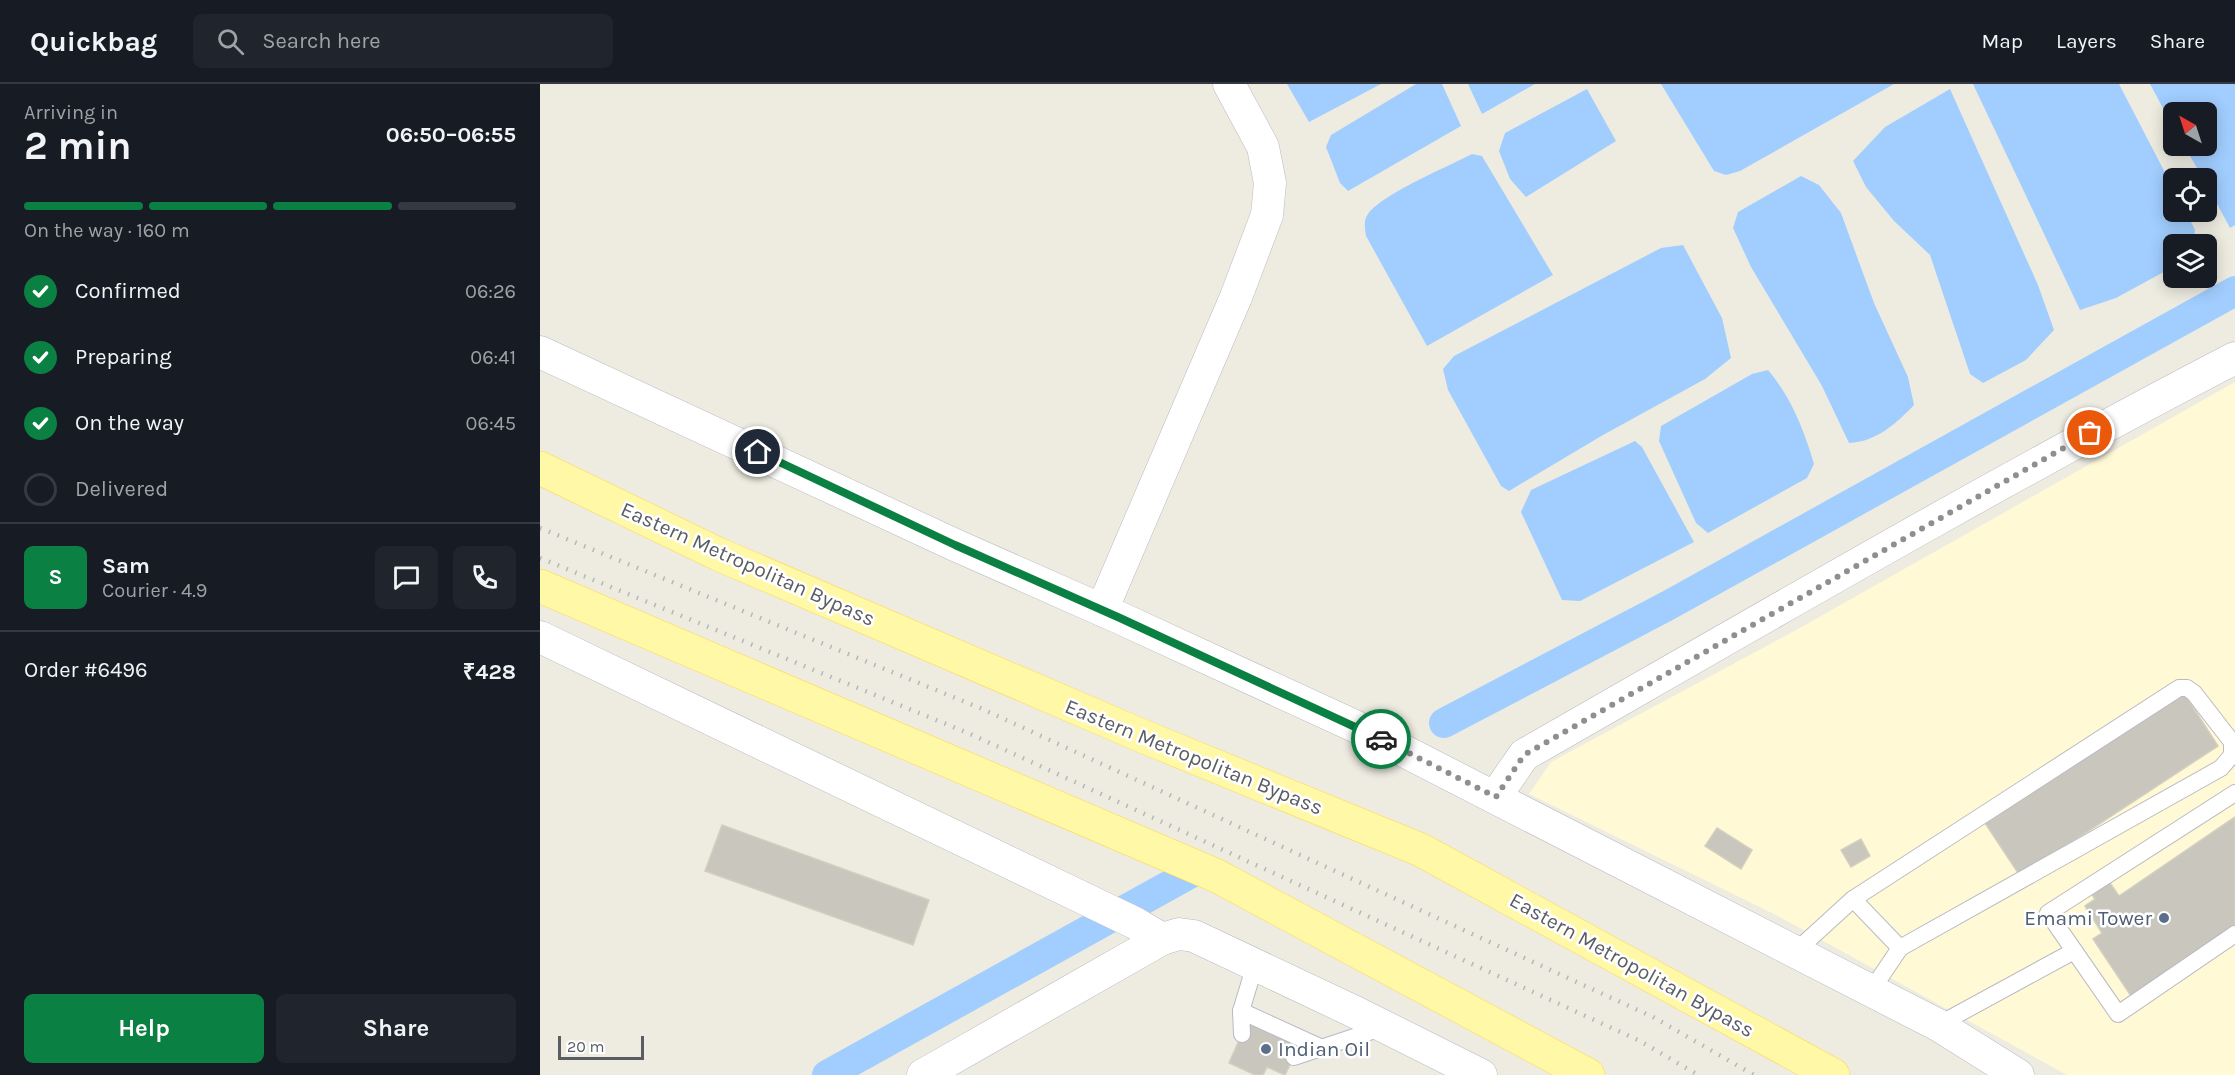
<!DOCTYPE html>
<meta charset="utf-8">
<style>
:root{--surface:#171b24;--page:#20242c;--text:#f1f3f6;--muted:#9ea1a6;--line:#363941;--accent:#0b8043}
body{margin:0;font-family:Karla,sans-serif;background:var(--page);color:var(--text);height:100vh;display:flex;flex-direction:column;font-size:22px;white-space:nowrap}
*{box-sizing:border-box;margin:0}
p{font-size:20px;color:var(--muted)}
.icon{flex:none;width:33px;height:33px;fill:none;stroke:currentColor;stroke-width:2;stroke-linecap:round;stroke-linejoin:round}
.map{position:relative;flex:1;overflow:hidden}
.drawer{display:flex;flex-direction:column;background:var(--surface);width:540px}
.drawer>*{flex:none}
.needle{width:39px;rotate:321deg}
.buttons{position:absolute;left:1623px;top:18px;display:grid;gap:12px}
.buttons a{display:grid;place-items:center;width:54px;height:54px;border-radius:9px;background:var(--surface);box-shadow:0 3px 15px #0003;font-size:30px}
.scale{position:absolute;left:18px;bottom:15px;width:86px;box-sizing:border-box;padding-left:6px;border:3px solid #5a5d64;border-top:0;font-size:16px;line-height:21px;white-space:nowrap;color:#5a5d64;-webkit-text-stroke:4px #fff;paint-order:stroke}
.pin{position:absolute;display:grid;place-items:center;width:51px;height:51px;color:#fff;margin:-26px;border:3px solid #fff;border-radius:50%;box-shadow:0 2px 6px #0007}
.courier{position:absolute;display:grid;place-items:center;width:60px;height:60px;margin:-30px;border:4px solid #0b8043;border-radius:50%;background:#fff;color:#222;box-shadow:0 2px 8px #0007}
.summary em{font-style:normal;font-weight:700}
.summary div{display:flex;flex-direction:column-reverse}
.summary{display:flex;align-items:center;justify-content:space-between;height:102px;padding:0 24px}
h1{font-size:39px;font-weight:700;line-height:45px}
.bar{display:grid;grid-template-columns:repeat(4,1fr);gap:9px 6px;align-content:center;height:72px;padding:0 24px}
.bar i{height:8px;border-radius:4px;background:var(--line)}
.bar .current{background:var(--accent)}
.bar p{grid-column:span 4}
.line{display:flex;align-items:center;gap:15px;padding:0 24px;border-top:2px solid var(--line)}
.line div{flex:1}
.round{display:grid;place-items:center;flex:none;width:63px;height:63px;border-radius:9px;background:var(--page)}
ol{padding:0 24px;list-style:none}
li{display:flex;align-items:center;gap:18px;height:66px}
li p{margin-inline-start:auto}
li .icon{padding:6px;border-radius:50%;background:var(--accent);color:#fff;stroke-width:4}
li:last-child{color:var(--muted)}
li i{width:33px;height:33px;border:3px solid var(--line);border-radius:50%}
.action{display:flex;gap:12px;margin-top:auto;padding:12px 24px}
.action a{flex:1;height:69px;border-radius:9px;background:var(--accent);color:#fff;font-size:24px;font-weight:700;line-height:69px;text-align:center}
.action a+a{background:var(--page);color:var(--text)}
header{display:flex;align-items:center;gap:36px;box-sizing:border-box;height:84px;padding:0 30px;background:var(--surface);border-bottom:2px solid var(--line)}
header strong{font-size:28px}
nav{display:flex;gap:33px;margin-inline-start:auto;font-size:21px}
.search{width:420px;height:54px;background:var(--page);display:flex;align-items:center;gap:15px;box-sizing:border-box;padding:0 21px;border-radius:9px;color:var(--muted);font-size:22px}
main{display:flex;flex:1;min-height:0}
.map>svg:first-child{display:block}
.commercial{fill:#fff9d6}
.water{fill:#a1ceff}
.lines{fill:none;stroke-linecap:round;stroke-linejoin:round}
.canal{stroke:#a1ceff;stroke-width:30}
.building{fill:#c9c6be;stroke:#d3cfbf;stroke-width:1.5}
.service-casing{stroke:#b9bbc2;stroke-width:18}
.minor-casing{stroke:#b9bbc2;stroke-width:33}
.primary-casing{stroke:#fdd94b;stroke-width:34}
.service{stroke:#fff;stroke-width:16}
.minor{stroke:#fff;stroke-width:32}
.primary{stroke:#fff8a6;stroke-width:33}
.rail{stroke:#b5b6b7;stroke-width:4.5;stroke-dasharray:1.5 8;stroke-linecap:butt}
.done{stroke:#8e8f90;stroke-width:6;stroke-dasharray:0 10.8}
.route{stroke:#0b8043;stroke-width:8}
.service-dot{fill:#5c6f8a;stroke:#fff;stroke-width:2}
.labels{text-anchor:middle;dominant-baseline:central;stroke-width:5;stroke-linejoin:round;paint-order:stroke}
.street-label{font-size:21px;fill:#5a5d64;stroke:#fff}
.service-label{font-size:21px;fill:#4e5e75;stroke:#fff;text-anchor:end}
</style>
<header>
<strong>Quickbag</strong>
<div class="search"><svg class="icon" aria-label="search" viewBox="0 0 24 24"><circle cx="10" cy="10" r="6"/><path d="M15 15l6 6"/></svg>Search here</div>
<nav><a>Map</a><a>Layers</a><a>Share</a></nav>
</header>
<main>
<section class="drawer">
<div class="summary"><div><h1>2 min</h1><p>Arriving in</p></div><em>06:50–06:55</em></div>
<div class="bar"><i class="current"></i><i class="current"></i><i class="current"></i><i></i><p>On the way · 160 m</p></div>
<ol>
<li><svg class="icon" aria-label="check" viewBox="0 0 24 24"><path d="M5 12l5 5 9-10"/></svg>Confirmed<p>06:26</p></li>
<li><svg class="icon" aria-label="check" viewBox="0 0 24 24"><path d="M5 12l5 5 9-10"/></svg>Preparing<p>06:41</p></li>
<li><svg class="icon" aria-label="check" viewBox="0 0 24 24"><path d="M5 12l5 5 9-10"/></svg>On the way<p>06:45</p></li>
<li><i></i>Delivered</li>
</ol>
<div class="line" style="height:108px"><b class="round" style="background:var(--accent);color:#fff">S</b><div><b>Sam</b><p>Courier · 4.9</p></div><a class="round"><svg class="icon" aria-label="chat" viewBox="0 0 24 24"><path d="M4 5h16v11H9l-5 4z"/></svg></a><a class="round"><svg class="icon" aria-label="phone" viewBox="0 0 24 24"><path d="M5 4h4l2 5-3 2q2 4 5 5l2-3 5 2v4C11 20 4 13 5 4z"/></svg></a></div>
<div class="line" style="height:78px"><div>Order #6496</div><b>₹428</b></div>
<div class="action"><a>Help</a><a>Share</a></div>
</section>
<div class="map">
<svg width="1695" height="991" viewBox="0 0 1695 991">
<rect width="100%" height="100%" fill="#eeece1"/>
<polygon class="commercial" points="1695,298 1695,991 1527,991 1236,831 989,710 1011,678 1258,545"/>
<g class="water">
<polygon points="747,0 841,0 769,38"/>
<polygon points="876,0 902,0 921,42 808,107 800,99 786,63 791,51"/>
<polygon points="928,0 995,0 942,30"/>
<polygon points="1121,0 1354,0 1200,87 1186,91 1174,87"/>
<polygon points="1433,0 1579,0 1633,104 1634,128 1646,128 1655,146 1653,160 1634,160 1633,183 1576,214 1540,226"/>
<polygon points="1610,0 1695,0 1695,141 1690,144 1667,101 1666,94 1663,94 1644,62 1666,62 1666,28 1634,28 1633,43"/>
<polygon points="1047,5 1076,57 986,113 970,95 959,67 965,49"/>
<polygon points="1410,5 1498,201 1514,246 1486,276 1443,299 1430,290 1390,171 1354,137 1326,103 1313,77 1345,43"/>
<path d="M932,70L942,72L1013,191L887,262L826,152C825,144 823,137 828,130C842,110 909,82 932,70Z"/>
<path d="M1261,92L1279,101L1301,129L1334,219L1368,293L1374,321C1357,339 1336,358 1309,359L1282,302L1211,183L1193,144L1198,128Z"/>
<polygon points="1143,161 1182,234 1191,274 1165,295 1063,351 969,407 961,402 908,306 903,285 914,272 1121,164"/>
<path d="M1228,286C1251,313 1264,346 1274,380L1267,394L1168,449L1156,439L1119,357L1121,342L1212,290Z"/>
<polygon points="1095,357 1102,363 1154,458 1040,517 1022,516 981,428 991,406"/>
</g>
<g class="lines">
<g class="canal">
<polyline points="904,639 1129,521 1695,207"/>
<polyline points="287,991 655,787"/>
</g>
</g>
<g class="building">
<polygon points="1644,609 1678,662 1480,792 1445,739"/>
<polygon points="1695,733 1695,846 1593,915 1553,855 1562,849 1545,822 1555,815 1550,808 1568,796 1579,812"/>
<polygon points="182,741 389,816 373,861 165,787"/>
<polygon points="1177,744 1212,766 1201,785 1165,762"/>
<polygon points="1321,755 1330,772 1311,783 1301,766"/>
<polygon points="709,934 761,958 745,991 727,983 723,991 715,991 689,979"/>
</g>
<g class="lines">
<defs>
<g id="service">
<polyline points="1695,709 1508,829 1578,930 1695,850"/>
<polyline points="1255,868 1313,815"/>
<polyline points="1331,907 1360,864 1681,684 1692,671 1692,658 1654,609 1647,604 1639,604 1313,815 1360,864"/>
<polyline points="701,927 782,964"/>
<polyline points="1398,941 1534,867"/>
<polyline points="702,950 701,927 715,881"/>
<polyline points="754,973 844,943"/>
</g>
<g id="minor">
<polyline points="0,268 415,461 580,534 821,645 1398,941 1478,991"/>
<polyline points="562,526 696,213 727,131 730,99 723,63 689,0"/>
<polyline points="0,553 595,839 622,855"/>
<path d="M955,713L984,671C1220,536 1454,399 1695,274"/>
<polyline points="383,991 622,855 639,850 654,852 817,929 941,991"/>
</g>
<g id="primary">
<polyline points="0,384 178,470 607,654 881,766 1293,991"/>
<polyline points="0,502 677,792 1048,991"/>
</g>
</defs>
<use href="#service" class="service-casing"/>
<use href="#minor" class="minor-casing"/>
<use href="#primary" class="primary-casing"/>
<use href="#service" class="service"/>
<use href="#minor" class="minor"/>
<use href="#primary" class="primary"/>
<g class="rail">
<polyline points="0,444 440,624 1113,933 1214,991"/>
<polyline points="0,474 428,649 1100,957 1158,991"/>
</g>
</g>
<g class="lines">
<polyline class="done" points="841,655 956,713 984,671 1550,349"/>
<polyline class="route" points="218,368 415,461 580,534 841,655"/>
</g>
<g class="service-dot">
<circle cx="1624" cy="834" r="6"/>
<circle cx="726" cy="965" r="6"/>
</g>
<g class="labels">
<g class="street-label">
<text transform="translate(208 480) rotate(24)">Eastern Metropolitan Bypass</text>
<text transform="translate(654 673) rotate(22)">Eastern Metropolitan Bypass</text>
<text transform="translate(1092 881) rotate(29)">Eastern Metropolitan Bypass</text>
</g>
<g class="service-label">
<text x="1612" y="834">Emami Tower</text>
<text x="738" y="965" text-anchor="start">Indian Oil</text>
</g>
</g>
</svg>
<div class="buttons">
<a><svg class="needle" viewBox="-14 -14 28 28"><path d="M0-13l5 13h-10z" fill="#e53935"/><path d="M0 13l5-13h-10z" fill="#9ea1a6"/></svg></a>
<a><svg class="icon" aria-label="locate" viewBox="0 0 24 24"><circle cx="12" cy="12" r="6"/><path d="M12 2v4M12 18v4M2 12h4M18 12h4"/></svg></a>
<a><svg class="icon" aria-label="layers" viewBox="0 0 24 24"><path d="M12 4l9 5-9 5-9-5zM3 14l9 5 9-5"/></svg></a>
</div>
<div class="scale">20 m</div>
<div class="pin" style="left:1550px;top:349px;background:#ea580c"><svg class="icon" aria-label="bag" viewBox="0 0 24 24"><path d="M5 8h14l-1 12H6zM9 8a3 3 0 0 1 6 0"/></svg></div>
<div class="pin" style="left:218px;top:368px;background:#1f2937"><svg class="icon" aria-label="home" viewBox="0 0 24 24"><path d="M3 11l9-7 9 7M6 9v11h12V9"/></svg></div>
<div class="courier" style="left:841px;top:655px"><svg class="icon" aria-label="car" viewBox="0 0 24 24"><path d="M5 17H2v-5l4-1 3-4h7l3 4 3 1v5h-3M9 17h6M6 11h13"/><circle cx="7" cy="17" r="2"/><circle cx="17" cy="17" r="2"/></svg></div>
</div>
</main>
